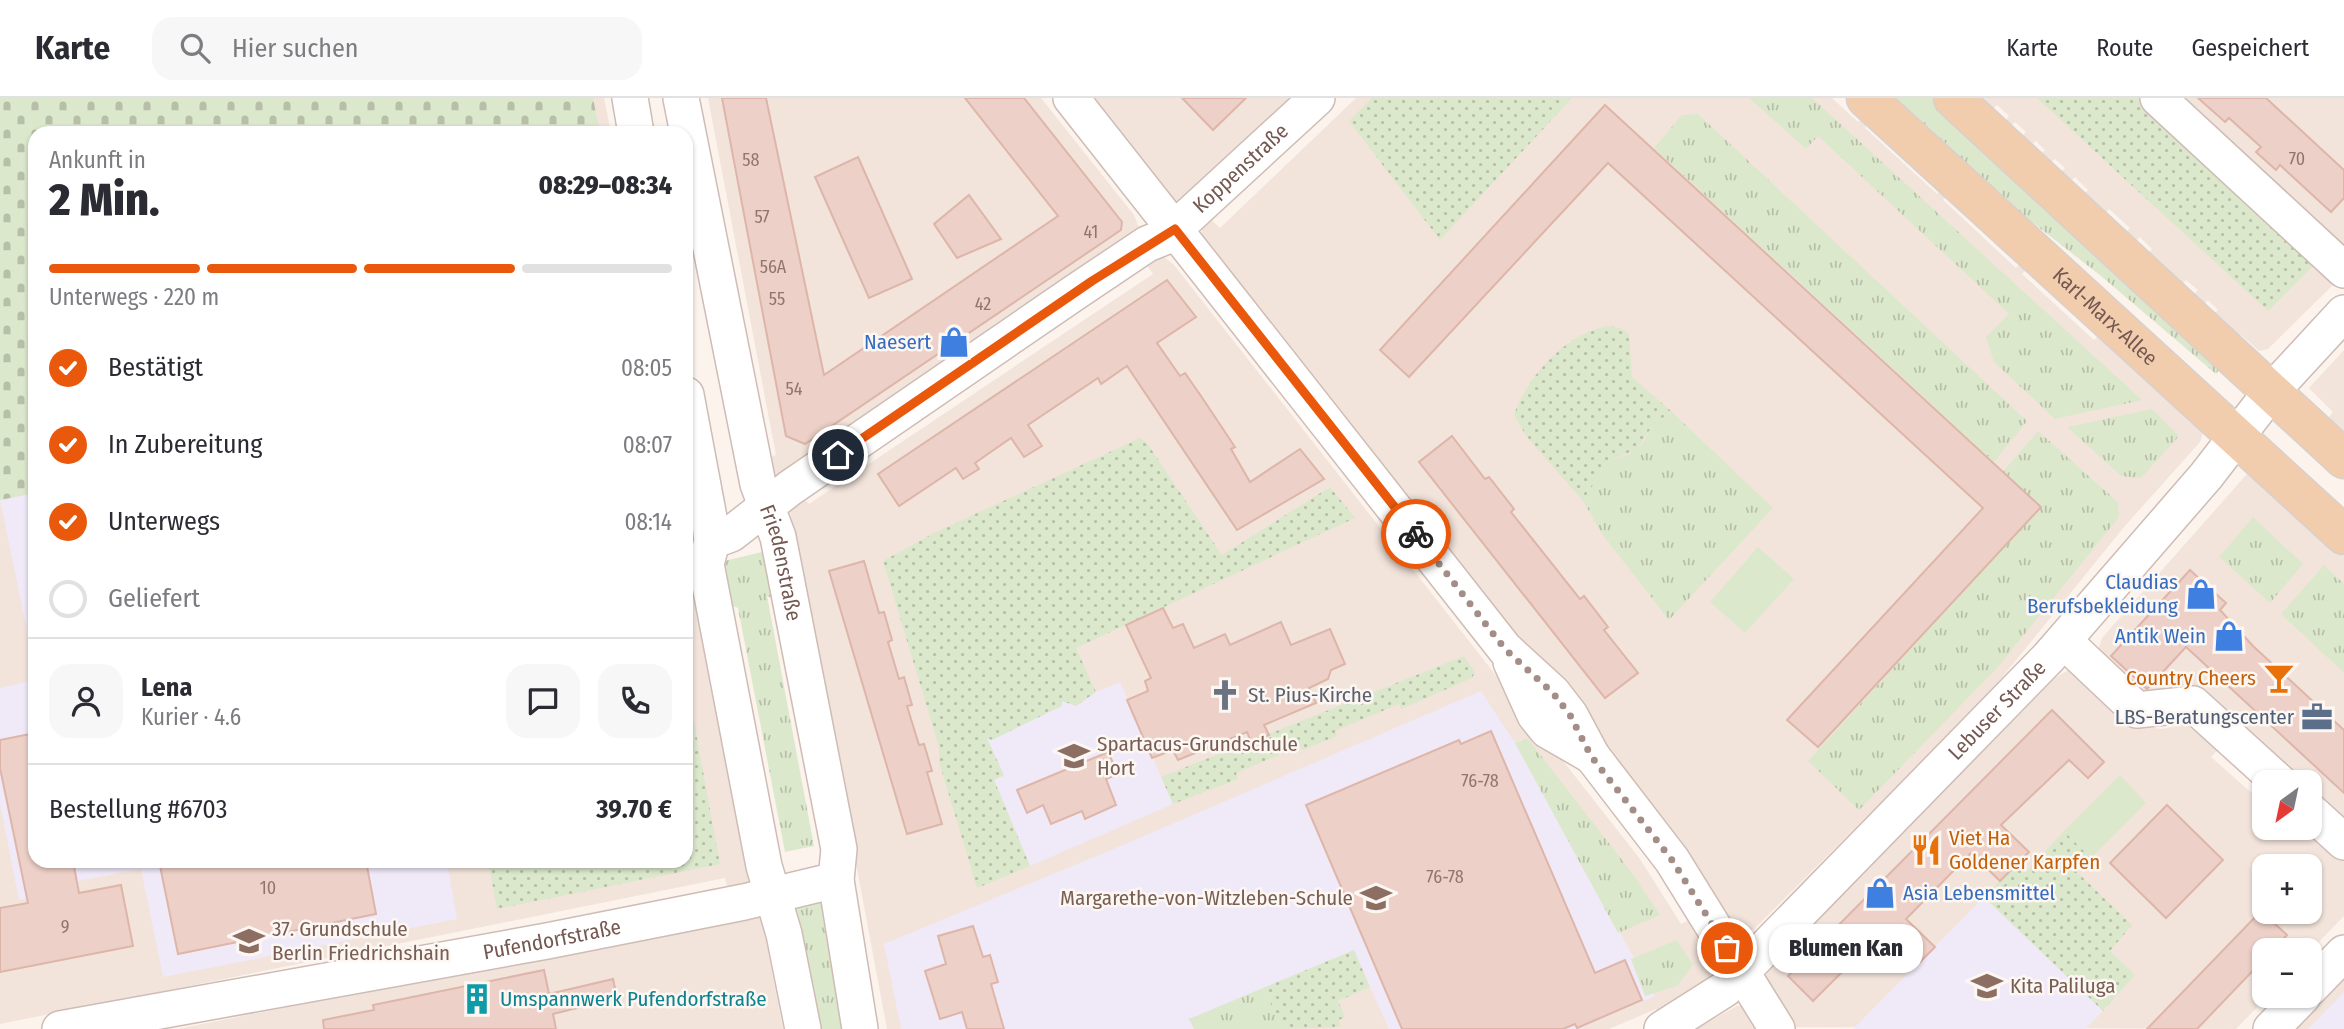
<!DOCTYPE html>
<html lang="de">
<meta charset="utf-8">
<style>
:root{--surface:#fff;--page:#f7f7f7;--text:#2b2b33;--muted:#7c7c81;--line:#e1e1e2;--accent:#ea580c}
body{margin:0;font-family:"Fira Sans Condensed",sans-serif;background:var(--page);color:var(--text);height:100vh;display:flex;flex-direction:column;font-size:26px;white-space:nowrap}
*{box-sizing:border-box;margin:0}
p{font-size:23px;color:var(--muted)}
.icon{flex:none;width:38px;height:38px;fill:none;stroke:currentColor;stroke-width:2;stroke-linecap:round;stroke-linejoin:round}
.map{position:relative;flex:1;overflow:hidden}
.panel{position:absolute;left:28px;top:28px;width:665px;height:742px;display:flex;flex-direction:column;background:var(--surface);border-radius:21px;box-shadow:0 2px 5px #0004}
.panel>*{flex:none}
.needle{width:46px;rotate:213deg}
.fabs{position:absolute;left:2252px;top:672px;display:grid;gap:14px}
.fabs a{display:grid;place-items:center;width:70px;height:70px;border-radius:14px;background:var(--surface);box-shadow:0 2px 5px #0004;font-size:35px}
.pin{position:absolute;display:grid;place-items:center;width:60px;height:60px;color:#fff;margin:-30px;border:4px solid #fff;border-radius:50%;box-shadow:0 2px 7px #0007}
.courier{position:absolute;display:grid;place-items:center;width:70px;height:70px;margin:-35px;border:5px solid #ea580c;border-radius:50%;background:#fff;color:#222;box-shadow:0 2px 9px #0007}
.bubble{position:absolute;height:49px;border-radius:21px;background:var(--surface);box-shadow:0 2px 5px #0004;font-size:23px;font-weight:800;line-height:49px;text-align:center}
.overview em{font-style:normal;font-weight:800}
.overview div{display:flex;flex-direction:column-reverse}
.overview{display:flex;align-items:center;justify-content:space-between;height:119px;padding:0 21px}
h1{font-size:46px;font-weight:800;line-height:52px}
.bar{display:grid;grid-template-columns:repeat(4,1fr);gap:10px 7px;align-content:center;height:84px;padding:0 21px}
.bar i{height:9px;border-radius:5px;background:var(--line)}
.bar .on{background:var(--accent)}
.bar p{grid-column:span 4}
.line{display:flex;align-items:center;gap:18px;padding:0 21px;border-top:2px solid var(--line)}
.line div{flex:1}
.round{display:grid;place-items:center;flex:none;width:74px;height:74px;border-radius:21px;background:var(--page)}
ol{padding:0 21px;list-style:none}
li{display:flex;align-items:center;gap:21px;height:77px}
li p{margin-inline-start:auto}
li .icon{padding:7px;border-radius:50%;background:var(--accent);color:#fff;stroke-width:4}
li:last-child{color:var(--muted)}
li i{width:38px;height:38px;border:4px solid var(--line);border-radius:50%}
header{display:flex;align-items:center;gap:42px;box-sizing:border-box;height:98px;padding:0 35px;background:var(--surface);border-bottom:2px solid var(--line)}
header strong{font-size:33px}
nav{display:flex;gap:38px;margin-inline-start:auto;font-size:24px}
.search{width:490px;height:63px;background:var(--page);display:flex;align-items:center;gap:18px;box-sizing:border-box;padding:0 24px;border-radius:21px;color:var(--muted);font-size:26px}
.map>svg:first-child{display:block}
.residential{fill:#f2e4db;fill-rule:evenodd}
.education{fill:#f0e9f8}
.grass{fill:url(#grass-tufts)}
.cemetery{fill:url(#cemetery-stones)}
.park{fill:url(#park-dots)}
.garden{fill:#dce8cc}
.building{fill:#edd0c7;stroke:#deb5a9;stroke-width:2}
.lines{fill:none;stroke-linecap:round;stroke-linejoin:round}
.minor-casing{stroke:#cebcb5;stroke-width:38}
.major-casing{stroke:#d8d0ce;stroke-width:41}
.minor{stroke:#fff;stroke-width:35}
.major{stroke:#f1cdad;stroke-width:38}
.done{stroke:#a38e87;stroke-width:7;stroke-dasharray:0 12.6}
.route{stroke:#ea580c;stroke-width:9}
.labels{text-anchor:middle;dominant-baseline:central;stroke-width:5;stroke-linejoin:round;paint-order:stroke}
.number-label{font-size:18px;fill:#92766e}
.street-label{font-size:21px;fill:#745851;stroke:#fdf7f3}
.shop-label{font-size:21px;fill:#366cbe;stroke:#fdf7f3;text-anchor:end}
.food-label{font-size:21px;fill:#c56008;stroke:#fdf7f3;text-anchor:end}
.worship-label{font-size:21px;fill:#5b616d;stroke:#fdf7f3;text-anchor:start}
.service-label{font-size:21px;fill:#4e5e75;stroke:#fdf7f3;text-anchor:end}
.education-label{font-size:21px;fill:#785e54;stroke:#fdf7f3;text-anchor:start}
.culture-label{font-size:21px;fill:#0d838f;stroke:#fdf7f3;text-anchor:start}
</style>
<header>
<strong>Karte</strong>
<div class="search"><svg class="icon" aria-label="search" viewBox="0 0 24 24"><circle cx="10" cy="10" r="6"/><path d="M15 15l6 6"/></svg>Hier suchen</div>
<nav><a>Karte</a><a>Route</a><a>Gespeichert</a></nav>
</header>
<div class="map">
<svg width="2344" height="931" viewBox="0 0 2344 931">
<defs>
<pattern id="grass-tufts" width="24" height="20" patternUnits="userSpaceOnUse" patternTransform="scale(1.75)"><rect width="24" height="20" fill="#dce8cc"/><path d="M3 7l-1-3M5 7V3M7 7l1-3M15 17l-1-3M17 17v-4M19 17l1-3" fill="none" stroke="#b7bfa8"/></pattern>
<pattern id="cemetery-stones" width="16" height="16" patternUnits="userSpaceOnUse" patternTransform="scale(1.75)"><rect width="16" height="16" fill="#dce8cc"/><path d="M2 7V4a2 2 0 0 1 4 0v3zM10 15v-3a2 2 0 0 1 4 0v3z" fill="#b7bfa8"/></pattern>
<pattern id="park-dots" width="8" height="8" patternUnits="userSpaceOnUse" patternTransform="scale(1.75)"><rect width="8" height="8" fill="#dce8cc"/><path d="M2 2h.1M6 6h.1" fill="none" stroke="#b7bfa8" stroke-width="1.8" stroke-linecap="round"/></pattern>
</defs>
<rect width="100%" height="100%" fill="#fbf3ec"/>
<g class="residential">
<polygon points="0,0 604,0 611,35 35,35 35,763 686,763 686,429 687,434 693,430 695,444 689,448 752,774 748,787 728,792 725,780 0,926"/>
<polygon points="708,0 1041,0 1134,117 1140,132 775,379 770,359 776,357"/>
<polygon points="1093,0 1294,0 1178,107"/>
<polygon points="1356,0 1832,0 1858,24 1865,17 1871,23 1865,30 1937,96 1943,90 1949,95 1943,102 2016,170 2023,163 2029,168 2022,176 2094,242 2099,237 2204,332 2200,344 2124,429 1987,598 1753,832 1737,834 1202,137 1202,126 1210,121 1220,130"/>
<polygon points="1985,0 2344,0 2344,176 2268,251 2259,253 2241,237 2236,241 2212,219 2218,212 2208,202 2201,209 2191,200 2198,192 2186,182 2179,189 2146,158 2152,151 2140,139 2133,146 2123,137 2130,130 2109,111 2102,118 2082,99 2088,92 2075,79 2068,86 2058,77 2065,70 2055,61 2048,67 2038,59 2045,52 2036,43 2029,50 2019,41 2026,34 2015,24 2008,31 2003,26 2009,18 1997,7 1990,14 1981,5"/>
<polygon points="1163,158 1174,167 1640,761 1681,826 1694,819 1717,865 1708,883 1658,915 1656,911 1609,931 887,931 789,408 801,397 809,406 1153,176 1145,164"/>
<polygon points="2344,252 2344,341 2325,324 2333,314 2309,290"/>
<polygon points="2247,376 2254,376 2344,459 2344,726 2310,695 2310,684 2299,684 2203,596 2149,605 2098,553 2102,540"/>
<path d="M2070,571L2141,628L2161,631L2194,625L2224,645L2211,659L2264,706V730H2310L2344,756V818L2310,853L2264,852V898H2268L2236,931L1791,929L1765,881L1769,870L2055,580ZM2264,768H2310V814H2264Z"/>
<polygon points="757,814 761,817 783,931 178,931"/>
<polygon points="2344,882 2344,931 2296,931"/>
<polygon points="1737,908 1743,908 1766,931 1696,931"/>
</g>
<g class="education">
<polygon points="35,395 35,566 34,566 0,402"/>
<polygon points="35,582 35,763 447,763 457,821 163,879 141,771 78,783 79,790 19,802 0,706 0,590"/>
<polygon points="1120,584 1173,706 1030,768 994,681 1004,678 986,639 1062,602 1076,608 1096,594"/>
<polygon points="1481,593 1515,645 1655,898 1577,931 1389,931 1354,853 1190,921 1194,931 901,931 884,846 1123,747"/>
<polygon points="1984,799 2103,913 2085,931 1853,931"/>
<polygon points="2344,894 2344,931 2308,931"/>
</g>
<g class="grass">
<polygon points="1749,0 1812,0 2142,302 2055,321 1994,264 1986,239 2009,216 1818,38 1806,51"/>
<polygon points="1890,0 1932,0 2222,268 2216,276 2101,178 2014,110"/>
<polygon points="1698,16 2027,323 1994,364 1654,50 1682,17"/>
<polygon points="2152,311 2179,338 2141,380 2121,378 2067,329"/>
<polygon points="1672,314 1773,410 1669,522 1602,436 1583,403 1607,364 1629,356 1643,345 1655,324"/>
<polygon points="2038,333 2118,404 2119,419 1998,569 1859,712 1808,663 2040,410 2001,376"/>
<polygon points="2253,419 2303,466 2270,505 2219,459"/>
<polygon points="770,452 784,504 767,498 814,748 785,754 738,510 720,503 716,465"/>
<polygon points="2324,467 2344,486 2344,575 2281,516"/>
<polygon points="1528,641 1632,775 1660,817 1618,835 1515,645"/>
<polygon points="823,801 849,931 819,931 796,810"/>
<polygon points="1677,842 1693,867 1677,888 1645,898 1631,861"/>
<polygon points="1263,890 1283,931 1194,931 1189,921"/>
</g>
<polygon class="cemetery" points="0,0 593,0 600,35 35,35 35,395 0,402"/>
<g class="park">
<polygon points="1372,0 1572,0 1440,142 1349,23"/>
<polygon points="2037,0 2137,0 2316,165 2268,213"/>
<path d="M1609,228L1621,230L1629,236L1632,279L1672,314L1655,324L1637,351L1607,364L1583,403L1527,339L1514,317C1525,281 1569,232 1609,228Z"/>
<polygon points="1140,340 1147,345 1222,457 1330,389 1355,420 1076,550 1096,594 1076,608 1062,603 1062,608 992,642 987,640 1004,677 994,682 1030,768 977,790 939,664 939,649 883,463 934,435"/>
<polygon points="1464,558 1475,574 1472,580 1401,611 1399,606 1335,633 1337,638 1303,652 1300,648 1236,675 1238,681 1173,706 1161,679"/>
<polygon points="686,580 720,766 497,811 488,763 686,763"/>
<polygon points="2064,733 2091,760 2077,774 2132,827 2110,853 2135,877 2103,913 1984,799 2016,766 2026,774"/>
<polygon points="1354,852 1370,889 1338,903 1345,919 1339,922 1341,929 1283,931 1263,890"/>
</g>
<g class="garden">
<polygon points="1758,449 1794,481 1745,535 1710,504"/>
<polygon points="2120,677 2146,705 2091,760 2064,733"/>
</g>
<g class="building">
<polygon points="722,0 766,0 824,277 1058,118 965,0 1024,0 1122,124 1121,132 805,346 786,338"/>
<polygon points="1182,0 1246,0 1213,32"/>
<polygon points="2198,0 2266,0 2344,72 2344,100 2331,114 2280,67 2276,72 2256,54 2261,49 2229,20 2225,24"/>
<polygon points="1605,7 2041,409 1818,649 1787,622 1983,410 1608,65 1409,279 1380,252"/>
<polygon points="858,59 912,181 869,200 815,79"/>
<polygon points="969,97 1001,141 957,160 934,126"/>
<polygon points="1167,182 1196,219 1157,245 1180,278 1185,275 1201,298 1235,349 1231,351 1250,384 1300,351 1324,381 1237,432 1127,268 1101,286 1098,280 1028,327 1042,348 1024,359 1011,340 975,365 979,371 963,381 956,370 899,408 878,376"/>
<polygon points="1452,338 1485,381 1489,379 1514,411 1511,414 1580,501 1584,498 1608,529 1604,532 1638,575 1605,600 1419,364"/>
<polygon points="864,463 879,515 884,514 892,542 888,544 899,581 904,579 912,607 907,608 919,647 924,646 932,673 927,674 942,726 907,736 829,473"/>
<polygon points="2190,472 2226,505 2220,512 2253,548 2344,632 2344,695 2186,549 2147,591 2111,558"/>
<polygon points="1163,510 1173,530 1183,526 1194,550 1225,536 1230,547 1281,524 1291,547 1330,531 1345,566 1331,572 1328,581 1309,590 1316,605 1264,627 1269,637 1251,644 1247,634 1178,662 1173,652 1152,660 1127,602 1148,593 1145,583 1151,580 1126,527"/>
<polygon points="2052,612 2104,664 2088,680 2069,662 2001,727 2029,754 2000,783 1971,755 1906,821 1935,849 1920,864 1900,843 1891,852 1886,847 1861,872 1853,863 1813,903 1788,878"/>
<polygon points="1491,633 1595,875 1625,862 1642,902 1577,930 1575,926 1563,931 1402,931 1306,707 1459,642 1461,646"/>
<polygon points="35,635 35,763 73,763 79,795 121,787 133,848 0,874 0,810 28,805 0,670 0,642"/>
<polygon points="1108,654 1118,676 1106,681 1116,707 1085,721 1082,713 1051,726 1043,707 1027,715 1017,692"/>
<polygon points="2167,707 2223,762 2166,820 2110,765"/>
<polygon points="159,763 366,763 376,816 178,856"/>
<polygon points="2261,813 2287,837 2273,852 2264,852 2264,861 2197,931 2147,931"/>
<polygon points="973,828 983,859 990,857 998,884 991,886 1004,931 967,931 962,914 940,921 925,873 946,866 938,838"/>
<polygon points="544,872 549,896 613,881 617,900 553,916 556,931 324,931 323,922 374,912 373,907"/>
</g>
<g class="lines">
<defs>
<g id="minor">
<polyline points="630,0 636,35"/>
<path id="s1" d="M681,0L758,386L778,439L839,751L836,782L860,931"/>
<polyline points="1071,0 1505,551 1553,595 1570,617 1592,658 1672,762 1777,931"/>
<polyline points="2158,0 2344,172"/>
<polyline points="686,297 710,425 712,443 706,466 764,768 784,836 803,931"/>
<path id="s2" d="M712,443L731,436L790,390L1074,195L1147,146L1167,138L1317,0"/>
<polyline points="2064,543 2137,612 2193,606 2279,684"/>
<polyline points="1511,564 1535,617 1547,632 1592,658"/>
<polyline points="2310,713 2344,744"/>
<polyline points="2310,890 2344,855"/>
<path id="s3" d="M60,931L547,843L744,804L836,782"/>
<path id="s4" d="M1662,931L1725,891L2049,559L2206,378L2271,294L2344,215"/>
<polyline points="2271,931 2303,898"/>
</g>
<g id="major">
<path id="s5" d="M1866,0L2344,437"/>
<polyline points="1953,0 2344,361"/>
</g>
</defs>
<use href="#minor" class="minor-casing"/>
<use href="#major" class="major-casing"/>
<use href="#minor" class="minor"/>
<use href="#major" class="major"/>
</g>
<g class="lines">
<polyline class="done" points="1416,436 1505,551 1553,595 1570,617 1591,658 1672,762 1727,850"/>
<polyline class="route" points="838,357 1092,183 1175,131 1416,436"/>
</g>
<defs>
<symbol id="shop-bare" viewBox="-9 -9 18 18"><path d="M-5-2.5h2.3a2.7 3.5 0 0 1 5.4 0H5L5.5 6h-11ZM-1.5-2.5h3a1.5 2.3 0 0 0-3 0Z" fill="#3f7fe0" stroke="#fdf7f3" stroke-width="2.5" paint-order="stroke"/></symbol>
<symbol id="bar-bare" viewBox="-9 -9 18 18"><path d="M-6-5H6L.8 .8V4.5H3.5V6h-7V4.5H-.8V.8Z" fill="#e8710a" stroke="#fdf7f3" stroke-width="2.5" paint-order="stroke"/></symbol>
<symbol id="church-bare" viewBox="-9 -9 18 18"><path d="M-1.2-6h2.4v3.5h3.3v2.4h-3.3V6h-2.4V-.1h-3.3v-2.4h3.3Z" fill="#6b7280" stroke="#fdf7f3" stroke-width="2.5" paint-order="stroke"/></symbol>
<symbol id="office-bare" viewBox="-9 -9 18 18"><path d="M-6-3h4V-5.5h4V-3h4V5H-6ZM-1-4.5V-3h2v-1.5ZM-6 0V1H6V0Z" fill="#5c6f8a" stroke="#fdf7f3" stroke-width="2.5" paint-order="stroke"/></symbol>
<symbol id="school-bare" viewBox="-9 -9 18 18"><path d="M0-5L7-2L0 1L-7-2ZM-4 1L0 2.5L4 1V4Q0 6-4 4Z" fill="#8d6e63" stroke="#fdf7f3" stroke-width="2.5" paint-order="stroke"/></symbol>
<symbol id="restaurant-bare" viewBox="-9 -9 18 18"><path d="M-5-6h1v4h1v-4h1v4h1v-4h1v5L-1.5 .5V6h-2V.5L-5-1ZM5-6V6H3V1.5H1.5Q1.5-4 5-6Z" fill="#e8710a" stroke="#fdf7f3" stroke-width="2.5" paint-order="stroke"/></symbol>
<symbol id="building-bare" viewBox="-9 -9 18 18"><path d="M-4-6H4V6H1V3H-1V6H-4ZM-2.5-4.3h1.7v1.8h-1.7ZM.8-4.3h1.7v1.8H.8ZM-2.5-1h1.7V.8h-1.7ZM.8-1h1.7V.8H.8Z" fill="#0f9aa8" stroke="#fdf7f3" stroke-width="2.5" paint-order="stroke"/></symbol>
</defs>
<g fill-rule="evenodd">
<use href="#shop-bare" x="932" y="222" width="44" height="44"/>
<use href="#shop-bare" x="2179" y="474" width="44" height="44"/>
<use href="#shop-bare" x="2207" y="516" width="44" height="44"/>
<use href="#bar-bare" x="2257" y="558" width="44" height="44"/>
<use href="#church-bare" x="1203" y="575" width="44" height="44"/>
<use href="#office-bare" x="2295" y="597" width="44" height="44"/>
<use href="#school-bare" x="1052" y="636" width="44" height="44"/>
<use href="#restaurant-bare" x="1904" y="730" width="44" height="44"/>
<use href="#shop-bare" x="1858" y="773" width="44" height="44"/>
<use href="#school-bare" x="1354" y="778" width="44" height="44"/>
<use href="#school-bare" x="227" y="821" width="44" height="44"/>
<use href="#school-bare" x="1965" y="866" width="44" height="44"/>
<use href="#building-bare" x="455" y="879" width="44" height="44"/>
</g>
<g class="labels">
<g class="number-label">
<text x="2297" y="61">70</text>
<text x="751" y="62">58</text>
<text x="762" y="119">57</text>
<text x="1091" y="134">41</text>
<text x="773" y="169">56A</text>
<text x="777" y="201">55</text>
<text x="983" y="206">42</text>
<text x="794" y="291">54</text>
<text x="1480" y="683">76-78</text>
<text x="1445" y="779">76-78</text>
<text x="268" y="790">10</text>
<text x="65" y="829">9</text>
</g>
<g class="street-label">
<text stroke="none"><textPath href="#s2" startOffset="649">Koppenstraße</textPath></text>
<text stroke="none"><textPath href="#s5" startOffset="324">Karl-Marx-Allee</textPath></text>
<text stroke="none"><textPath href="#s1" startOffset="476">Friedenstraße</textPath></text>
<text stroke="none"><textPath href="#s4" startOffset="464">Lebuser Straße</textPath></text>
<text stroke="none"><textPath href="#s3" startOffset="500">Pufendorfstraße</textPath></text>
</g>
<g class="shop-label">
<text x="931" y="244">Naesert</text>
<text x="2178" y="484">Claudias<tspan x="2178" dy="24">Berufsbekleidung</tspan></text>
<text x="2206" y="538">Antik Wein</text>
<text x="1903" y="795" text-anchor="start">Asia Lebensmittel</text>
</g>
<g class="food-label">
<text x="2256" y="580">Country Cheers</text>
<text x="1949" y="740" text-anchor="start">Viet Ha<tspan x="1949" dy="24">Goldener Karpfen</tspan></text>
</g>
<g class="worship-label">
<text x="1248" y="597">St. Pius-Kirche</text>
</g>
<g class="service-label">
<text x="2294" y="619">LBS-Beratungscenter</text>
</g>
<g class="education-label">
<text x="1097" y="646">Spartacus-Grundschule<tspan x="1097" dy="24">Hort</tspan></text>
<text x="1353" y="800" text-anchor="end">Margarethe-von-Witzleben-Schule</text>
<text x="272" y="831">37. Grundschule<tspan x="272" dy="24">Berlin Friedrichshain</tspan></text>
<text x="2010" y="888">Kita Paliluga</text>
</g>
<g class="culture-label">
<text x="500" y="901">Umspannwerk Pufendorfstraße</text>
</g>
</g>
</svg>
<div class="fabs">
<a><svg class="needle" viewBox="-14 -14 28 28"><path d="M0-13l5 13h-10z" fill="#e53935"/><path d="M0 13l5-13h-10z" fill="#7c7c81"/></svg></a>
<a>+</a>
<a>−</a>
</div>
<div class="pin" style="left:1727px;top:850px;background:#ea580c"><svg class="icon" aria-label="bag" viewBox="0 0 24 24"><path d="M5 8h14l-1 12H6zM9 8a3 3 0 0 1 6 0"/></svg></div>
<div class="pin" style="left:838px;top:357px;background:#1f2937"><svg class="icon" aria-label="home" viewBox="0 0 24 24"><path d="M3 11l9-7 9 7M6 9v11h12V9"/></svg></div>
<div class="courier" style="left:1416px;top:436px"><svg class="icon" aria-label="bike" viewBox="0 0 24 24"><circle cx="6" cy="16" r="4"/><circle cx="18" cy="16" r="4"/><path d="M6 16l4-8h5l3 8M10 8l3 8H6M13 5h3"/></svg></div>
<div class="bubble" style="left:1769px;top:826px;width:154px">Blumen Kan</div>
<section class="panel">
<div class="overview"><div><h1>2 Min.</h1><p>Ankunft in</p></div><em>08:29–08:34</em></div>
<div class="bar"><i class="on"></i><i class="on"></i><i class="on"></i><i></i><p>Unterwegs · 220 m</p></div>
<ol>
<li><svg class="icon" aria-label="check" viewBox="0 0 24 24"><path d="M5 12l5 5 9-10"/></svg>Bestätigt<p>08:05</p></li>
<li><svg class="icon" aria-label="check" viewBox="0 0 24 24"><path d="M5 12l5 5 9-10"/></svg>In Zubereitung<p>08:07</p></li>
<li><svg class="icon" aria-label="check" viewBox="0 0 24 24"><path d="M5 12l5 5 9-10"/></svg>Unterwegs<p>08:14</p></li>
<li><i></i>Geliefert</li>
</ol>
<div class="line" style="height:126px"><a class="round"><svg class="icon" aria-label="person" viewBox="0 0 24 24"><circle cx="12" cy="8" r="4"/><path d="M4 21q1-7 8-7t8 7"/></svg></a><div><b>Lena</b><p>Kurier · 4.6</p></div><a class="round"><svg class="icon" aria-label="chat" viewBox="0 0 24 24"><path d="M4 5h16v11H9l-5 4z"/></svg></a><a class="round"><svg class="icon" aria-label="phone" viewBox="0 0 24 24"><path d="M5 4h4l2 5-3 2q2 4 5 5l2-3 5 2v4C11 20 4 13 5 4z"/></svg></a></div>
<div class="line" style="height:91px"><div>Bestellung #6703</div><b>39.70 €</b></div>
</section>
</div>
